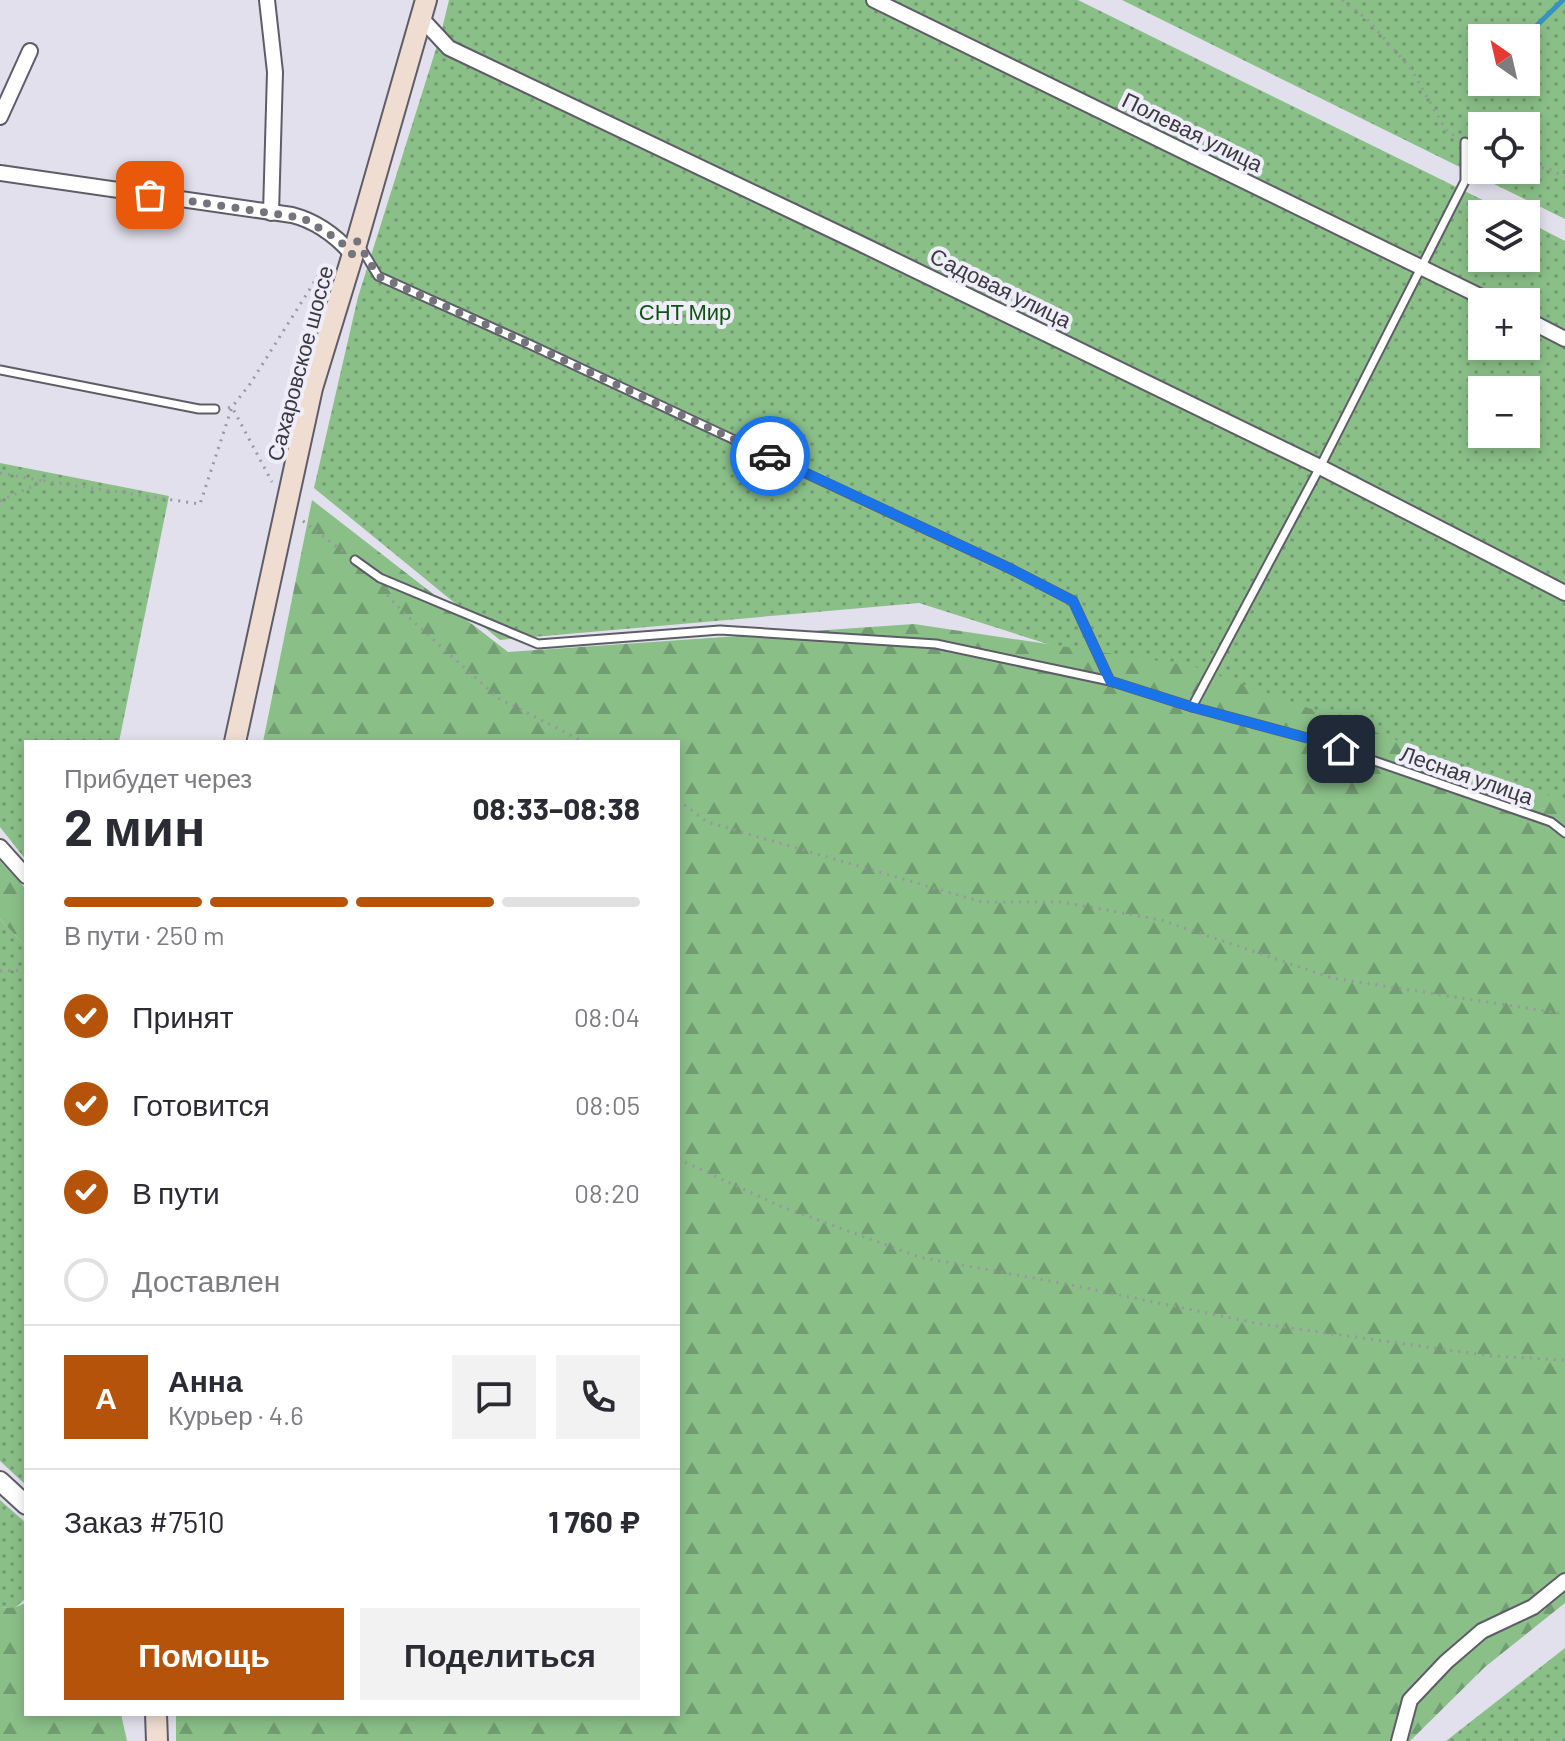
<!DOCTYPE html>
<html lang="ru">
<meta charset="utf-8">
<style>
:root{--surface:#fff;--page:#f2f2f3;--text:#2b2b33;--muted:#7c7c81;--line:#e1e1e2;--accent:#b45309}
body{margin:0;font-family:Barlow,sans-serif;background:var(--page);color:var(--text);height:100vh;display:flex;flex-direction:column;font-size:30px;white-space:nowrap}
*{box-sizing:border-box;margin:0}
p{font-size:26px;color:var(--muted)}
.icon{flex:none;width:44px;height:44px;fill:none;stroke:currentColor;stroke-width:2;stroke-linecap:round;stroke-linejoin:round}
.map{position:relative;flex:1;overflow:hidden}
.sheet{position:absolute;left:24px;top:740px;width:656px;height:976px;display:flex;flex-direction:column;background:var(--surface);border-radius:0px;box-shadow:0 4px 12px #0003}
.sheet>*{flex:none}
.needle{width:52px;rotate:326deg}
.controls{position:absolute;left:1468px;top:24px;display:grid;gap:16px}
.controls a{display:grid;place-items:center;width:72px;height:72px;border-radius:0px;background:var(--surface);box-shadow:0 4px 12px #0003;font-size:40px}
.pin{position:absolute;display:grid;place-items:center;width:68px;height:68px;color:#fff;margin:-34px;border-radius:16px;box-shadow:0 4px 12px #0006}
.courier{position:absolute;display:grid;place-items:center;width:80px;height:80px;margin:-40px;border:6px solid #1a73e8;border-radius:50%;background:#fff;color:#222;box-shadow:0 2px 10px #0007}
.headline em{font-style:normal;font-weight:700}
.headline div{display:flex;flex-direction:column-reverse}
.headline{display:flex;align-items:center;justify-content:space-between;height:136px;padding:0 40px}
h1{font-size:52px;font-weight:700;line-height:60px}
.bar{display:grid;grid-template-columns:repeat(4,1fr);gap:12px 8px;align-content:center;height:96px;padding:0 40px}
.bar i{height:10px;border-radius:6px;background:var(--line)}
.bar .current{background:var(--accent)}
.bar p{grid-column:span 4}
.line{display:flex;align-items:center;gap:20px;padding:0 40px;border-top:2px solid var(--line)}
.line div{flex:1}
.round{display:grid;place-items:center;flex:none;width:84px;height:84px;border-radius:0px;background:var(--page)}
ol{padding:0 40px;list-style:none}
li{display:flex;align-items:center;gap:24px;height:88px}
li p{margin-inline-start:auto}
li .icon{padding:8px;border-radius:50%;background:var(--accent);color:#fff;stroke-width:4}
li:last-child{color:var(--muted)}
li i{width:44px;height:44px;border:4px solid var(--line);border-radius:50%}
.button{display:flex;gap:16px;margin-top:auto;padding:16px 40px}
.button a{flex:1;height:92px;border-radius:0px;background:var(--accent);color:#fff;font-size:32px;font-weight:700;line-height:92px;text-align:center}
.button a+a{background:var(--page);color:var(--text)}
.map>svg:first-child{display:block}
.grass{fill:url(#grass-dots);fill-rule:evenodd}
.forest{fill:url(#forest-firs)}
.lines{fill:none;stroke-linecap:round;stroke-linejoin:round}
.stream{stroke:#3692c5;stroke-width:5}
.service-casing{stroke:#5e5c67;stroke-width:11}
.minor-casing{stroke:#5e5c67;stroke-width:18}
.tertiary-casing{stroke:#5e5c67;stroke-width:22}
.secondary-casing{stroke:#5e5c67;stroke-width:24}
.path{stroke:#9997a0;stroke-width:3;stroke-dasharray:2 6;stroke-linecap:butt}
.service{stroke:#fff;stroke-width:7}
.minor{stroke:#fff;stroke-width:14}
.tertiary{stroke:#fff;stroke-width:18}
.secondary{stroke:#efddd1;stroke-width:20}
.done{stroke:#75737b;stroke-width:8;stroke-dasharray:0 14.4}
.route{stroke:#1a73e8;stroke-width:10}
.labels{text-anchor:middle;dominant-baseline:central;stroke-width:8;stroke-linejoin:round;paint-order:stroke}
.street-label{font-size:22px;fill:#3a393e;stroke:#efedf9}
.park-label{font-size:22px;fill:#0f5312;stroke:#efedf9}
</style>
<div class="map">
<svg width="1565" height="1741" viewBox="0 0 1565 1741">
<defs>
<pattern id="grass-dots" width="8" height="8" patternUnits="userSpaceOnUse" patternTransform="scale(2)"><rect width="8" height="8" fill="#8abf88"/><path d="M2 2h.1M6 6h.1" fill="none" stroke="#729c71" stroke-width="1.8" stroke-linecap="round"/></pattern>
<pattern id="forest-firs" width="22" height="20" patternUnits="userSpaceOnUse" patternTransform="scale(2)"><rect width="22" height="20" fill="#8abf88"/><path d="M5 1l3.5 6h-7zM16 11l3.5 6h-7z" fill="#729c71"/></pattern>
</defs>
<rect width="100%" height="100%" fill="#e2e0ec"/>
<g class="grass">
<path d="M449,0H1078L1511,214H1482V258H1526V221L1565,241V818L1280,718L919,603L500,640L314,488L358,297L441,33ZM1482,302H1526V346H1482ZM1482,390H1526V434H1482Z"/>
<path d="M1122,0H1565V219ZM1482,38H1526V82H1482ZM1482,126H1526V170H1482Z"/>
<polygon points="0,463 169,496 119,742 26,742 26,860 0,827"/>
<polygon points="0,919 26,947 26,1485 0,1461"/>
<polygon points="0,1500 26,1523 26,1598 16,1607 0,1608"/>
<polygon points="1565,1648 1565,1741 1446,1741"/>
</g>
<g class="forest">
<polygon points="312,500 508,652 914,624 1193,666 1565,801 1565,1603 1485,1667 1410,1741 176,1741 176,1714 678,1714 678,742 263,742"/>
<polygon points="0,861 26,889 26,947 0,919"/>
<polygon points="26,1603 26,1714 121,1714 127,1741 0,1741 0,1608 16,1607"/>
</g>
<g class="lines">
<g class="stream">
<polyline points="1524,38 1563,0"/>
<polyline points="1475,85 1482,78"/>
</g>
<defs>
<g id="service">
<polyline points="360,246 378,276 531,345 1009,568 1073,601 1110,681 1192,707 1311,739 1551,822 1565,833"/>
<polyline points="0,370 199,409 215,409"/>
<polyline points="355,560 380,578 538,644 720,630 936,644 1110,681"/>
<polyline points="1192,707 1320,467 1465,181 1465,142"/>
</g>
<g id="minor">
<polyline points="267,0 275,72 271,213"/>
<polyline points="874,0 1492,302"/>
<polyline points="421,18 449,48 857,242 1320,467 1565,593"/>
<polyline points="0,117 30,51"/>
<path d="M0,173L292,215C316,221 336,236 352,254"/>
<polyline points="1526,319 1565,339"/>
<polyline points="0,847 26,876"/>
<polyline points="1399,1741 1410,1700 1446,1662 1482,1631 1533,1607 1565,1581"/>
</g>
<polyline id="tertiary" points="0,1481 26,1505"/>
<g id="secondary">
<polyline points="235,742 312,388 357,241 426,0"/>
<polyline points="156,1714 157,1741"/>
</g>
</defs>
<use href="#service" class="service-casing"/>
<use href="#minor" class="minor-casing"/>
<use href="#tertiary" class="tertiary-casing"/>
<use href="#secondary" class="secondary-casing"/>
<g class="path">
<polyline points="1342,0 1367,19 1411,69 1446,130 1455,136"/>
<polyline points="1526,165 1549,169 1565,177"/>
<polyline points="228,408 232,407 272,482"/>
<polyline points="0,473 44,481"/>
<polyline points="0,501 44,481 200,504 232,407 250,384 318,276 330,270"/>
<polyline points="303,521 345,553"/>
<polyline points="387,595 405,614 498,698 584,742"/>
<polyline points="678,800 707,822 982,902 1062,902 1161,920 1332,978 1565,1014"/>
<polyline points="0,971 26,970"/>
<polyline points="678,1159 780,1206 919,1257 1071,1285 1261,1324 1492,1356 1565,1360"/>
</g>
<use href="#service" class="service"/>
<use href="#minor" class="minor"/>
<use href="#tertiary" class="tertiary"/>
<use href="#secondary" class="secondary"/>
</g>
<g class="lines">
<polyline class="done" points="150,195 303,218 339,240 352,254 357,241 378,276 531,345 770,456"/>
<polyline class="route" points="770,456 1009,568 1073,601 1110,681 1192,707 1311,739 1341,749"/>
</g>
<g class="labels">
<g class="street-label">
<text transform="translate(1193 131) rotate(26)">Полевая улица</text>
<text transform="translate(1001 287) rotate(26)">Садовая улица</text>
<text transform="translate(299 363) rotate(-75)">Сахаровское шоссе</text>
<text transform="translate(1467 774) rotate(19)">Лесная улица</text>
</g>
<g class="park-label">
<text x="685" y="311">СНТ Мир</text>
</g>
</g>
</svg>
<div class="controls">
<a><svg class="needle" viewBox="-14 -14 28 28"><path d="M0-13l5 13h-10z" fill="#e53935"/><path d="M0 13l5-13h-10z" fill="#7c7c81"/></svg></a>
<a><svg class="icon" aria-label="locate" viewBox="0 0 24 24"><circle cx="12" cy="12" r="6"/><path d="M12 2v4M12 18v4M2 12h4M18 12h4"/></svg></a>
<a><svg class="icon" aria-label="layers" viewBox="0 0 24 24"><path d="M12 4l9 5-9 5-9-5zM3 14l9 5 9-5"/></svg></a>
<a>+</a>
<a>−</a>
</div>
<div class="pin" style="left:150px;top:195px;background:#ea580c"><svg class="icon" aria-label="bag" viewBox="0 0 24 24"><path d="M5 8h14l-1 12H6zM9 8a3 3 0 0 1 6 0"/></svg></div>
<div class="pin" style="left:1341px;top:749px;background:#1f2937"><svg class="icon" aria-label="home" viewBox="0 0 24 24"><path d="M3 11l9-7 9 7M6 9v11h12V9"/></svg></div>
<div class="courier" style="left:770px;top:456px"><svg class="icon" aria-label="car" viewBox="0 0 24 24"><path d="M5 17H2v-5l4-1 3-4h7l3 4 3 1v5h-3M9 17h6M6 11h13"/><circle cx="7" cy="17" r="2"/><circle cx="17" cy="17" r="2"/></svg></div>
<section class="sheet">
<div class="headline"><div><h1>2 мин</h1><p>Прибудет через</p></div><em>08:33–08:38</em></div>
<div class="bar"><i class="current"></i><i class="current"></i><i class="current"></i><i></i><p>В пути · 250 m</p></div>
<ol>
<li><svg class="icon" aria-label="check" viewBox="0 0 24 24"><path d="M5 12l5 5 9-10"/></svg>Принят<p>08:04</p></li>
<li><svg class="icon" aria-label="check" viewBox="0 0 24 24"><path d="M5 12l5 5 9-10"/></svg>Готовится<p>08:05</p></li>
<li><svg class="icon" aria-label="check" viewBox="0 0 24 24"><path d="M5 12l5 5 9-10"/></svg>В пути<p>08:20</p></li>
<li><i></i>Доставлен</li>
</ol>
<div class="line" style="height:144px"><b class="round" style="background:var(--accent);color:#fff">А</b><div><b>Анна</b><p>Курьер · 4.6</p></div><a class="round"><svg class="icon" aria-label="chat" viewBox="0 0 24 24"><path d="M4 5h16v11H9l-5 4z"/></svg></a><a class="round"><svg class="icon" aria-label="phone" viewBox="0 0 24 24"><path d="M5 4h4l2 5-3 2q2 4 5 5l2-3 5 2v4C11 20 4 13 5 4z"/></svg></a></div>
<div class="line" style="height:104px"><div>Заказ #7510</div><b>1 760 ₽</b></div>
<div class="button"><a>Помощь</a><a>Поделиться</a></div>
</section>
</div>
